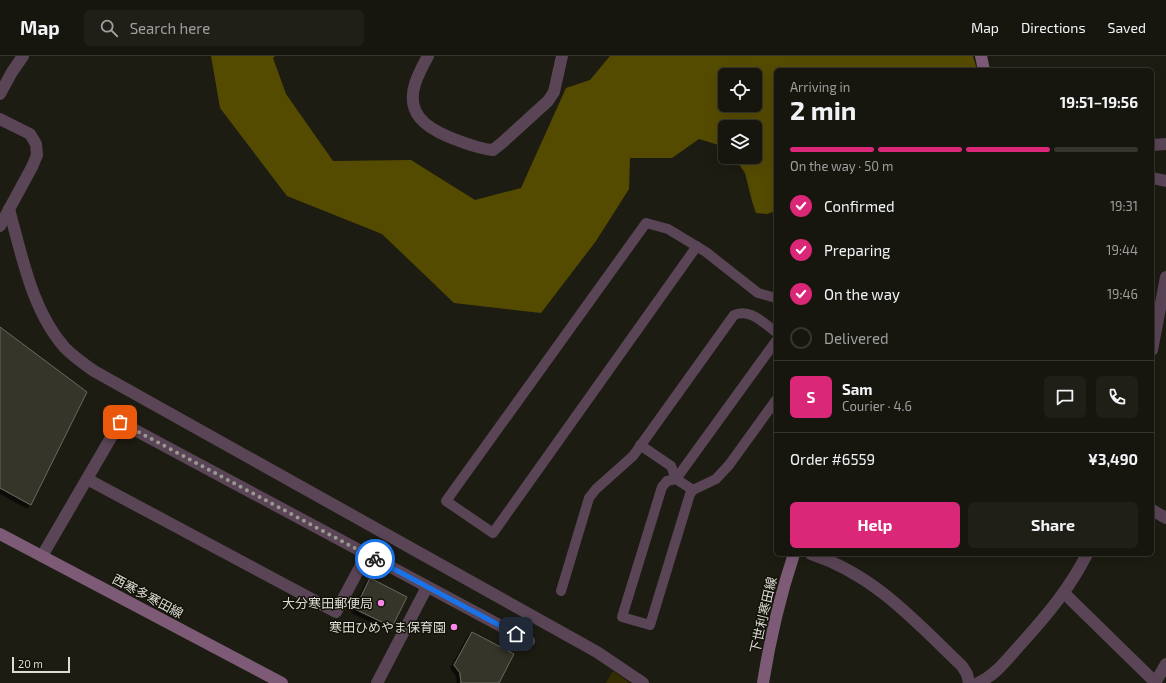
<!DOCTYPE html>
<meta charset="utf-8">
<style>
:root{--surface:#16150e;--page:#1f1e17;--text:#f1f3f6;--muted:#9e9f9e;--line:#35342e;--accent:#db2777}
body{margin:0;font-family:"Exo 2","Noto Sans JP",sans-serif;background:var(--page);color:var(--text);height:100vh;display:flex;flex-direction:column;font-size:15px;white-space:nowrap}
*{box-sizing:border-box;margin:0}
p{font-size:13px;color:var(--muted)}
.icon{flex:none;width:22px;height:22px;fill:none;stroke:currentColor;stroke-width:2;stroke-linecap:round;stroke-linejoin:round}
.map{position:relative;flex:1;overflow:hidden}
.side{position:absolute;left:774px;top:12px;width:380px;height:488px;display:flex;flex-direction:column;background:var(--surface);border-radius:6px;box-shadow:0 4px 16px #0002,0 0 0 1px var(--line)}
.side>*{flex:none}
.buttons{position:absolute;left:718px;top:12px;display:grid;gap:8px}
.buttons a{display:grid;place-items:center;width:44px;height:44px;border-radius:6px;background:var(--surface);box-shadow:0 4px 16px #0002,0 0 0 1px var(--line);font-size:20px}
.scale{position:absolute;left:12px;bottom:10px;width:58px;box-sizing:border-box;padding-left:4px;border:2px solid #dddcd6;border-top:0;font-size:11px;line-height:14px;white-space:nowrap;color:#dddcd6;-webkit-text-stroke:3px #141309;paint-order:stroke}
.pin{position:absolute;display:grid;place-items:center;width:34px;height:34px;color:#fff;margin:-17px;border-radius:8px;box-shadow:0 2px 6px #0006}
.courier{position:absolute;display:grid;place-items:center;width:40px;height:40px;margin:-20px;border:3px solid #1a73e8;border-radius:50%;background:#fff;color:#222;box-shadow:0 1px 5px #0007}
.summary em{font-style:normal;font-weight:700}
.summary div{display:flex;flex-direction:column-reverse}
.summary{display:flex;align-items:center;justify-content:space-between;height:68px;padding:0 16px}
h1{font-size:26px;font-weight:700;line-height:30px}
.bar{display:grid;grid-template-columns:repeat(4,1fr);gap:6px 4px;align-content:center;height:48px;padding:0 16px}
.bar i{height:5px;border-radius:3px;background:var(--line)}
.bar .selected{background:var(--accent)}
.bar p{grid-column:span 4}
.line{display:flex;align-items:center;gap:10px;padding:0 16px;border-top:1px solid var(--line)}
.line div{flex:1}
.round{display:grid;place-items:center;flex:none;width:42px;height:42px;border-radius:6px;background:var(--page)}
ol{padding:0 16px;list-style:none}
li{display:flex;align-items:center;gap:12px;height:44px}
li p{margin-inline-start:auto}
li .icon{padding:4px;border-radius:50%;background:var(--accent);color:#fff;stroke-width:4}
li:last-child{color:var(--muted)}
li i{width:22px;height:22px;border:2px solid var(--line);border-radius:50%}
.primary-button{display:flex;gap:8px;margin-top:auto;padding:8px 16px}
.primary-button a{flex:1;height:46px;border-radius:6px;background:var(--accent);color:#fff;font-size:16px;font-weight:700;line-height:46px;text-align:center}
.primary-button a+a{background:var(--page);color:var(--text)}
header{display:flex;align-items:center;gap:24px;box-sizing:border-box;height:56px;padding:0 20px;background:var(--surface);border-bottom:1px solid var(--line)}
header strong{font-size:19px}
nav{display:flex;gap:22px;margin-inline-start:auto;font-size:14px}
.search{width:280px;height:36px;background:var(--page);display:flex;align-items:center;gap:10px;box-sizing:border-box;padding:0 14px;border-radius:6px;color:var(--muted);font-size:15px}
.map>svg:first-child{display:block}
.green{fill:#342d01}
.forest{fill:#554b00;fill-rule:evenodd}
.building{fill:#36342a;stroke:#6a695d;filter:url(#shadow)}
.lines{fill:none;stroke-linecap:round;stroke-linejoin:round}
.service{stroke:#5a4556;stroke-width:10}
.minor{stroke:#5a4556;stroke-width:12}
.tertiary{stroke:#5a4556;stroke-width:12}
.secondary{stroke:#7d5b77;stroke-width:12}
.done{stroke:#9a9991;stroke-width:4;stroke-dasharray:0 7.2}
.route{stroke:#1a73e8;stroke-width:5}
.poi-dot{fill:#f987e8;stroke:#141309;stroke-width:1.5}
.labels{text-anchor:middle;dominant-baseline:central;stroke-width:3;stroke-linejoin:round;paint-order:stroke}
.street-label{font-size:13px;fill:#dddcd6;stroke:#141309}
.poi-label{font-size:13px;fill:#dddcd6;stroke:#141309;text-anchor:end}
</style>
<header>
<strong>Map</strong>
<div class="search"><svg class="icon" aria-label="search" viewBox="0 0 24 24"><circle cx="10" cy="10" r="6"/><path d="M15 15l6 6"/></svg>Search here</div>
<nav><a>Map</a><a>Directions</a><a>Saved</a></nav>
</header>
<div class="map">
<svg width="1166" height="627" viewBox="0 0 1166 627">
<defs>
<filter id="shadow"><feDropShadow dx="-3.5" dy="3.5" stdDeviation="0" flood-color="#0009"/></filter>
</defs>
<rect width="100%" height="100%" fill="#1d1c12"/>
<polygon class="green" points="613,615 630,627 606,627"/>
<path class="forest" d="M211,0H275L273,2L286,38L333,105L411,104L475,144L521,132L566,32L590,24L610,0H973L977,14H776V155L767,158L756,157L752,145L745,117L734,101H755V71H725V91L699,83L672,102H630L629,133L596,185L541,257L454,247L382,178L287,140L220,52ZM725,19H755V49H725Z"/>
<g class="building">
<polygon points="0,271 87,336 31,449 0,432"/>
<polygon points="370,522 407,541 392,571 355,553"/>
<polygon points="472,576 514,598 499,627 461,627 460,617 454,609"/>
</g>
<g class="lines">
<g class="service">
<polyline points="697,190 493,477 446,445 646,167 668,173 706,196 758,237 776,242"/>
<polyline points="640,389 671,410 676,423"/>
<polyline points="676,423 776,285"/>
<polyline points="693,434 676,423 667,425 662,431 622,561 650,569 690,438 693,434 716,423 729,409 776,344"/>
<path d="M561,535L589,442L596,433L633,400L734,259C751,252 763,267 776,276"/>
</g>
<g class="minor">
<path d="M428,0C423,9 418,18 415,28C406,57 425,71 449,81C462,86 478,93 493,94L503,86L548,45L554,36L562,0"/>
<polyline points="0,63 30,78 36,88 37,99 32,111 0,170"/>
<polyline points="1152,89 1166,88"/>
<polyline points="1152,122 1166,125"/>
<path d="M9,153C22,200 32,255 65,292C74,301 84,308 94,315L597,596L643,627"/>
<polyline points="1152,294 1166,221"/>
<polyline points="87,423 336,556 367,498"/>
<polyline points="1152,454 1166,462"/>
<path d="M811,498C875,519 915,565 962,610L967,618L969,627"/>
<polyline points="42,500 120,366 529,585"/>
<polyline points="1064,537 1155,626"/>
<polyline points="377,627 427,531"/>
<path d="M978,627C996,619 1008,602 1021,588C1047,559 1070,532 1087,498"/>
<polyline points="1155,627 1166,608"/>
</g>
<polyline class="tertiary" points="0,38 12,16 23,0"/>
<g class="secondary">
<polyline points="981,0 984,14"/>
<polyline points="0,478 282,627"/>
<path d="M763,627C770,583 780,540 794,498"/>
</g>
</g>
<g class="lines">
<polyline class="done" points="120,366 375,503"/>
<polyline class="route" points="375,503 516,578"/>
</g>
<g class="poi-dot">
<circle cx="381" cy="547" r="4"/>
<circle cx="454" cy="571" r="4"/>
</g>
<g class="labels">
<g class="street-label">
<text transform="translate(148 540) rotate(28)">西寒多寒田線</text>
<text transform="translate(763 559) rotate(-77)">下世利寒田線</text>
</g>
<g class="poi-label">
<text x="373" y="547">大分寒田郵便局</text>
<text x="446" y="571">寒田ひめやま保育園</text>
</g>
</g>
</svg>
<div class="buttons">
<a><svg class="icon" aria-label="locate" viewBox="0 0 24 24"><circle cx="12" cy="12" r="6"/><path d="M12 2v4M12 18v4M2 12h4M18 12h4"/></svg></a>
<a><svg class="icon" aria-label="layers" viewBox="0 0 24 24"><path d="M12 4l9 5-9 5-9-5zM3 14l9 5 9-5"/></svg></a>
</div>
<div class="scale">20 m</div>
<div class="pin" style="left:120px;top:366px;background:#ea580c"><svg class="icon" aria-label="bag" viewBox="0 0 24 24"><path d="M5 8h14l-1 12H6zM9 8a3 3 0 0 1 6 0"/></svg></div>
<div class="pin" style="left:516px;top:578px;background:#1f2937"><svg class="icon" aria-label="home" viewBox="0 0 24 24"><path d="M3 11l9-7 9 7M6 9v11h12V9"/></svg></div>
<div class="courier" style="left:375px;top:503px"><svg class="icon" aria-label="bike" viewBox="0 0 24 24"><circle cx="6" cy="16" r="4"/><circle cx="18" cy="16" r="4"/><path d="M6 16l4-8h5l3 8M10 8l3 8H6M13 5h3"/></svg></div>
<section class="side">
<div class="summary"><div><h1>2 min</h1><p>Arriving in</p></div><em>19:51–19:56</em></div>
<div class="bar"><i class="selected"></i><i class="selected"></i><i class="selected"></i><i></i><p>On the way · 50 m</p></div>
<ol>
<li><svg class="icon" aria-label="check" viewBox="0 0 24 24"><path d="M5 12l5 5 9-10"/></svg>Confirmed<p>19:31</p></li>
<li><svg class="icon" aria-label="check" viewBox="0 0 24 24"><path d="M5 12l5 5 9-10"/></svg>Preparing<p>19:44</p></li>
<li><svg class="icon" aria-label="check" viewBox="0 0 24 24"><path d="M5 12l5 5 9-10"/></svg>On the way<p>19:46</p></li>
<li><i></i>Delivered</li>
</ol>
<div class="line" style="height:72px"><b class="round" style="background:var(--accent);color:#fff">S</b><div><b>Sam</b><p>Courier · 4.6</p></div><a class="round"><svg class="icon" aria-label="chat" viewBox="0 0 24 24"><path d="M4 5h16v11H9l-5 4z"/></svg></a><a class="round"><svg class="icon" aria-label="phone" viewBox="0 0 24 24"><path d="M5 4h4l2 5-3 2q2 4 5 5l2-3 5 2v4C11 20 4 13 5 4z"/></svg></a></div>
<div class="line" style="height:52px"><div>Order #6559</div><b>¥3,490</b></div>
<div class="primary-button"><a>Help</a><a>Share</a></div>
</section>
</div>
